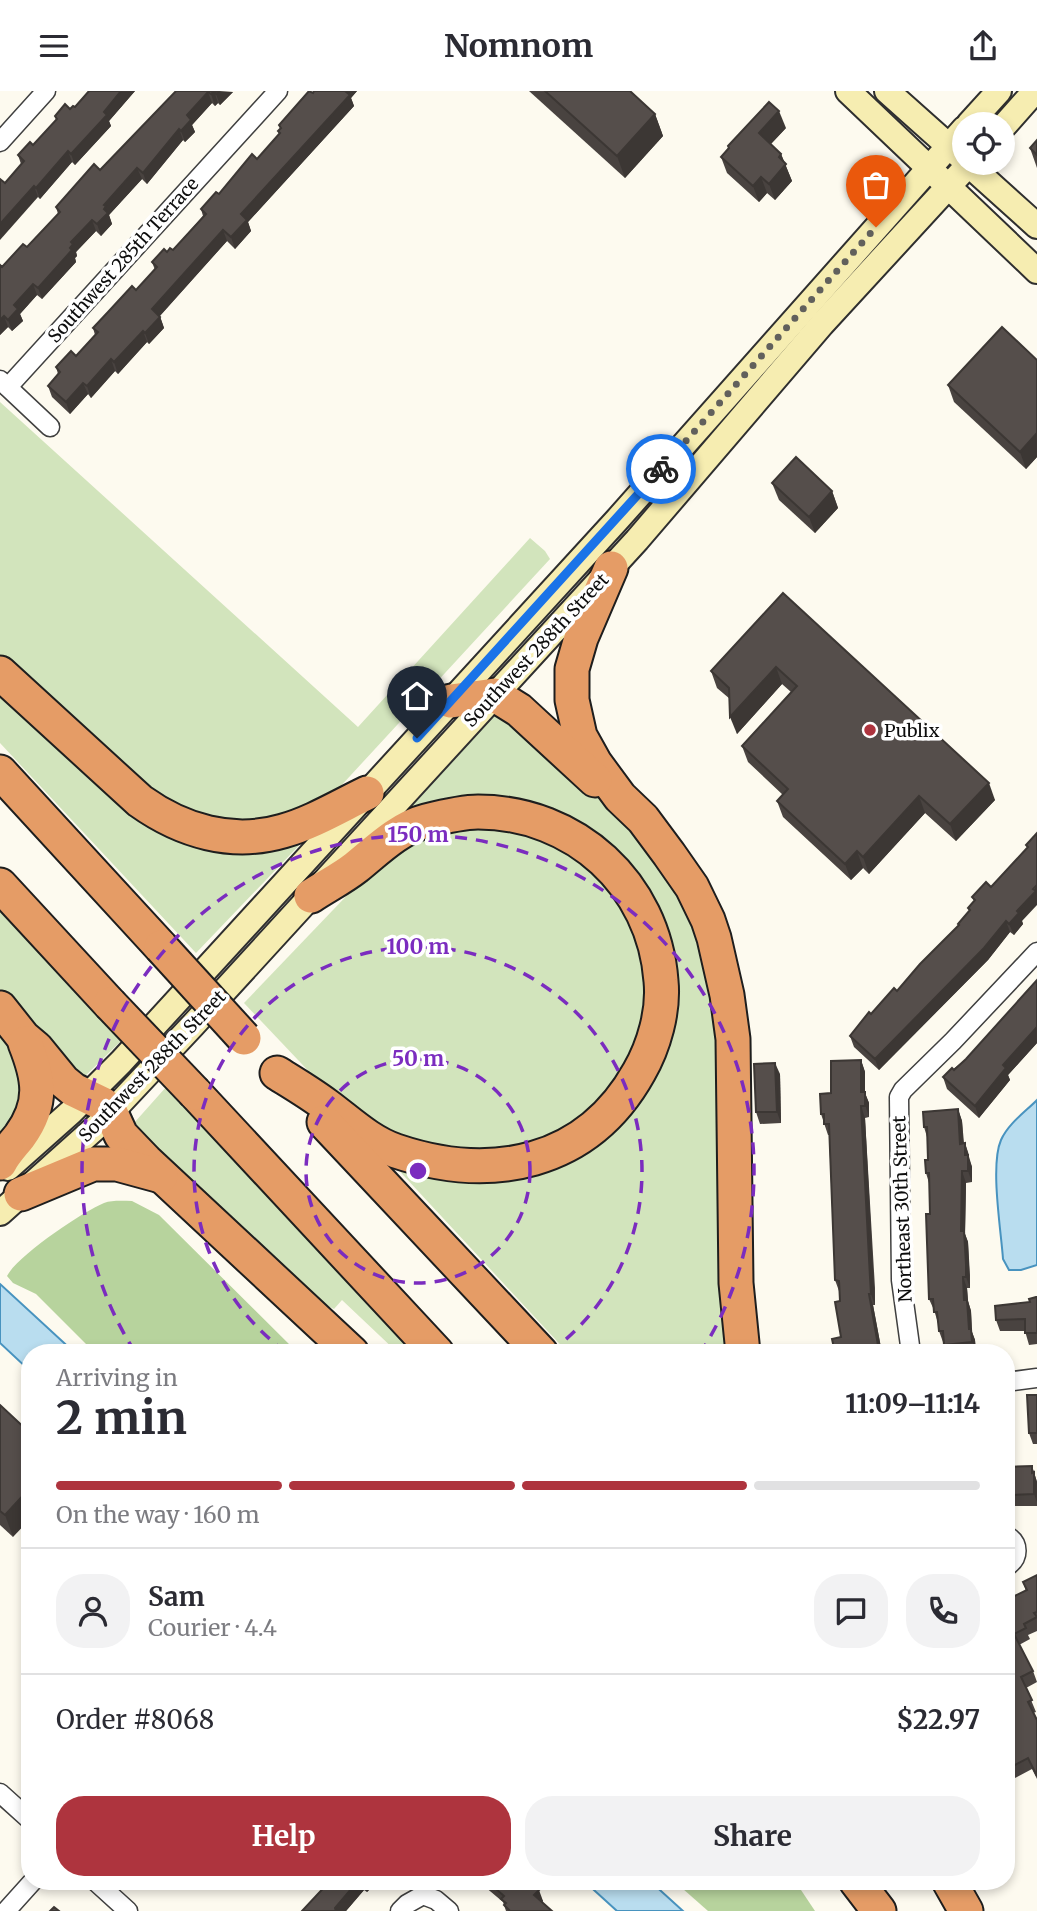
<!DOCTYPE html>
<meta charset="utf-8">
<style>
:root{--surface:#fff;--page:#f2f2f3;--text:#2b2b33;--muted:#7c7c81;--line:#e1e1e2;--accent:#ae343e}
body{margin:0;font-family:Merriweather,serif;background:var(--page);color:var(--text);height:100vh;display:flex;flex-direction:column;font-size:26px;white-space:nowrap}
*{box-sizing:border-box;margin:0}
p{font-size:23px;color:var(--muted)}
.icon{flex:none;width:38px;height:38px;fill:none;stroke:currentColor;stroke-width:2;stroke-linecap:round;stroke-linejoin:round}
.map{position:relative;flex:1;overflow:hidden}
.details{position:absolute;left:21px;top:1253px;width:994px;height:546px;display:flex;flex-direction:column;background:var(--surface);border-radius:28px;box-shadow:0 4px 10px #0003}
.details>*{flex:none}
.tools{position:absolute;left:952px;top:21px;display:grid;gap:14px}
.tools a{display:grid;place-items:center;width:63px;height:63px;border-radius:50%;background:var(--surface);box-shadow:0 4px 10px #0003;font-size:35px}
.pin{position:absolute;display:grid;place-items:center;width:60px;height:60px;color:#fff;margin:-72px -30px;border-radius:50% 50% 50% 0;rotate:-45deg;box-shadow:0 0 7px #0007}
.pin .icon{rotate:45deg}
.courier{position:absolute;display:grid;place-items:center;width:70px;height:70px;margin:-35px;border:5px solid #1a73e8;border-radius:50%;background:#fff;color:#222;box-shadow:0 2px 9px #0007}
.headline em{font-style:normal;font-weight:700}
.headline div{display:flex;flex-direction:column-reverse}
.headline{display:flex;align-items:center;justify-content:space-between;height:119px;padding:0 35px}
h1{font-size:46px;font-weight:700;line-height:52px}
.bar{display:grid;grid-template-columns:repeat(4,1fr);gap:10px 7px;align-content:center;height:84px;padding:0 35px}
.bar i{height:9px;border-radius:5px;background:var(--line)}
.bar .on{background:var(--accent)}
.bar p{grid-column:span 4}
.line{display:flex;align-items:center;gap:18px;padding:0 35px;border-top:2px solid var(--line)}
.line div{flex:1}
.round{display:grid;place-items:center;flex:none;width:74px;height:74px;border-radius:28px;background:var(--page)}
.button{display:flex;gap:14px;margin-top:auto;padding:14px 35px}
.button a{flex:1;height:80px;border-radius:28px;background:var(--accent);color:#fff;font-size:28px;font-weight:700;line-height:80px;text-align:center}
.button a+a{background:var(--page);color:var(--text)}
header{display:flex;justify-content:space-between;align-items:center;height:91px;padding:0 35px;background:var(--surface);font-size:32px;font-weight:700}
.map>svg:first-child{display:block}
.green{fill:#d2e4bc}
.forest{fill:#b7d39d}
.water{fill:#b9ddef;stroke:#4893bf;stroke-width:2}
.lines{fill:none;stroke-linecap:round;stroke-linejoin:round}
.street-casing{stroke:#404040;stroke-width:21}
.secondary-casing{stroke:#2f2f2f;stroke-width:28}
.highway-casing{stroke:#1e1e1e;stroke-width:37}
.street{stroke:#fff;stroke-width:18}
.secondary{stroke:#f6edb1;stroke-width:24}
.highway{stroke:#e59c66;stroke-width:33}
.highway-bridge-casing{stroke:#1e1e1e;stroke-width:37;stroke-linecap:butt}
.highway-bridge{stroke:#e59c66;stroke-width:33}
.wall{fill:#494340}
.shaded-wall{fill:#3c3734}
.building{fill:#554e4b;stroke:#3c3734;stroke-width:2}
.done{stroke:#61605c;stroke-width:7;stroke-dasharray:0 12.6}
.route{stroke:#1a73e8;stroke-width:9}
.ring{fill:none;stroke:#7b2cbf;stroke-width:3.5;stroke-dasharray:12 9}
.poi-dot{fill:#ae343e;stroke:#fff;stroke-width:2.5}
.labels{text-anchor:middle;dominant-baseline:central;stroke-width:7;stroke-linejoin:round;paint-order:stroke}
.street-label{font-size:18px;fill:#0d0d0d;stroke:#fff}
.poi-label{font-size:18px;fill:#0d0d0d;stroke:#fff;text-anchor:start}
.centre{fill:#7b2cbf;stroke:#fff;stroke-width:3.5}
.ring-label{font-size:21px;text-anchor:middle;font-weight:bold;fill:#7b2cbf;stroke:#fff;stroke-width:7;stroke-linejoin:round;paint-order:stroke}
</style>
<header><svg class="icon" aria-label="menu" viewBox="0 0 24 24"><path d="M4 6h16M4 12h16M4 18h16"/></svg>Nomnom<svg class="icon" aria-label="share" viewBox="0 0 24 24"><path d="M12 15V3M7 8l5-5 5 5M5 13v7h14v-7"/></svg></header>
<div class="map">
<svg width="1037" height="1820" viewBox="0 0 1037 1820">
<rect width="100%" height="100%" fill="#fdfaef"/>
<g class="green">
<polygon points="0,311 358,636 530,447 545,460 550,468 339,697 319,713 271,734 182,727 0,574"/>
<polygon points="0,593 136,720 310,743 196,862 0,652"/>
<polygon points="497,616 624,727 676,795 706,866 720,958 732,1262 568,1262 392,1072 595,1051 671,873 556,729 392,736"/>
<polygon points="438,734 556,745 635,823 651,905 626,982 575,1035 505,1062 405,1051 335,1008 244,912 400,749"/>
<polygon points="0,820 122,949 77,993 0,906"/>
<polygon points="0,935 32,1000 0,1060"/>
<polygon points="167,995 415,1262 398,1262 342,1209 334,1218 322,1212 126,1041"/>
</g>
<g class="forest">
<path d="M132,1110L159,1124L298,1262H95L36,1203L13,1192L7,1185C17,1165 82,1121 104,1112C112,1109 123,1110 132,1110Z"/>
<polygon points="674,1790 795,1790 815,1820 708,1820"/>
</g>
<g class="water">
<path d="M1037,1009V1174L1021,1179H1009L1003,1168C1001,1139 990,1074 1001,1049C1008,1033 1025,1021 1037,1009Z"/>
<polygon points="0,1193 75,1262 30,1262 30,1280 0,1252"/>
<polygon points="584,1790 650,1790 683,1820 617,1820"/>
</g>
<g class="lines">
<defs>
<g id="street">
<polyline points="0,51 46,0"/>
<polyline points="0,289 50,336"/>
<polyline points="8,296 278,0"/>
<polyline points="911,1262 901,1189 899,1006 903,999 953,950 1037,861"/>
<polyline points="1006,1291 1037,1287"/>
<path d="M1006,1444C1020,1452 1020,1467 1006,1476"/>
<polyline points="0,1702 30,1729"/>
<polyline points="95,1790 128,1820"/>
<polyline points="6,1820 33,1790"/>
<polyline points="400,1820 407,1813 423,1804 436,1809 449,1820"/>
</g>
<g id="secondary">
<polyline points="848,0 1037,180"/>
<polyline points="887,0 961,66"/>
<polyline points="969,33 999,0"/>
<polyline points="1003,36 1035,0"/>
<polyline points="967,72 1037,135"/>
<polyline points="8,1077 71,1021 121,971 617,429 964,38"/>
<polyline points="0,1122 103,1030 193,934 637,449 822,233 970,72"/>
</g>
<g id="highway">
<polyline points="611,477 581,547 572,578 572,609 580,645 595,672 620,706 643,728 669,763 692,796 708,829 714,847 727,904 733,948 736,1192 743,1262"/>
<path d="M0,582L140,710C182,740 232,755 283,740C312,732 340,715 367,702"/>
<polyline points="451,610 495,604 519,619 595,689"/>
<polyline points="0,681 161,856"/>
<polyline points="0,794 110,913"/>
<polyline points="0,917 23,946 36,957 63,990 74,999 103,1013 111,1022 121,1044 146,1070 352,1262"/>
<path d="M277,982C293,992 310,1002 326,1014C348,1030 369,1051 396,1060C491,1092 587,1074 639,981C654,955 664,920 661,890C654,793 575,721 478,721C462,721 442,726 426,730C399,737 377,759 356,776C342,787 326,795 311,805"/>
<polyline points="195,1002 437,1262"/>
<polyline points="324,1031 541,1262"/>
<path d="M0,1072C5,1062 13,1054 20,1045C44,1012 39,987 25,952"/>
<polyline points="21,1103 93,1073 117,1073 161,1085"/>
<polyline points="856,1790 879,1820"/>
<polyline points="949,1790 966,1820"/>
</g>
</defs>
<use href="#street" class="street-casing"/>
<use href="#secondary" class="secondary-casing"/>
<use href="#highway" class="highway-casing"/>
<use href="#street" class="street"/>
<use href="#secondary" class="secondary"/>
<use href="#highway" class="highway"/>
<defs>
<g id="highway-bridge">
<polyline points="161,856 244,947"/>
<polyline points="110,913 195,1002"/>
</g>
</defs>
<use href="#highway-bridge" class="highway-bridge-casing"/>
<use href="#highway-bridge" class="highway-bridge"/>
</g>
<g class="wall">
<polygon points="89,0 135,0 109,30 111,35 75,74 72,71 40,108 38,106 5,92 21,73 18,64 33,54 56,29 55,25 70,18 75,16"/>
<polygon points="176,0 233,1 220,14 218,12 215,15 212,12 192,34 195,41 185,51 183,49 147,93 142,88 109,124 112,133 101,145 96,140 76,161 77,165 75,167 76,171 42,208 37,204 20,223 23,230 12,240 8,236 0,244 0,174 2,176 27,156 58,123 56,116 100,79"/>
<polygon points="314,0 357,0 351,7 354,15 248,131 251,140 235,158 227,150 160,225 164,237 149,253 147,251 118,283 115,280 91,307 88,303 70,323 52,306 48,295 58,283 56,276 76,265 95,244 93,237 136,199 155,179 152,171 167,161 173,159 203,125 201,118 219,103 257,68 279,44 278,40 280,38 279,34"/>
<polygon points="529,0 630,0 655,23 663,45 625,87"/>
<polygon points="786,37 771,53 781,63 792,90 775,109 767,102 759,111 727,82 721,66 728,57 728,55"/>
<polygon points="1037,49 1037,77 1030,57"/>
<polygon points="1037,269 1037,366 1026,378 954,311 948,294"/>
<polygon points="772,392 832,400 838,417 815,442 779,409"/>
<polygon points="783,502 995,709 956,750 925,722 869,783 863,777 851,789 783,726 777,710 783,704 748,671 742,655 791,601 782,593 737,643 730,608 717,597 711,580"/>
<polygon points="1037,742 1022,830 1023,833 1014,844 1010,841 988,869 879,979 854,956 850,945 871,923 897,900 958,835 958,833 969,820 968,817 974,810 972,806 991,796 1027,757 1026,754"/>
<polygon points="1037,889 1037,952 1008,984 1010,989 979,1027 947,998 943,986 966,968"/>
<polygon points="861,969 865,981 865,1002 869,1012 869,1026 865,1027 875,1197 875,1214 873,1214 882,1262 835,1262 841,1246 839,1200 835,1189 829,1044 828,1044 821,1023 831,1002"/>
<polygon points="780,983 781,1032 760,1033 756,1021"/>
<polygon points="958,1018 962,1030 964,1052 965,1052 969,1064 969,1068 972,1076 972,1091 966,1092 965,1143 968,1151 970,1184 970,1197 967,1197 968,1210 971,1220 972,1241 975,1249 976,1262 947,1262 939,1240 938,1232 934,1219 929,1208 930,1123 929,1092 926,1082 928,1069 927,1046 924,1036"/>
<polygon points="1037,1206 1037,1253 1029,1254 1025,1240 1000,1240 996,1229 1030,1211"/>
<polygon points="1037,1304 1037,1353 1033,1353 1029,1342"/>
<polygon points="1006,1309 1009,1316 1010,1376 1032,1375 1037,1391 1037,1415 1013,1415 1009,1404 1006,1404"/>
<polygon points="0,1314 13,1446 0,1434"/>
<polygon points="1037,1484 1037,1540 1028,1544 1030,1548 1019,1554 1033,1580 1037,1591 1026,1597 1036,1621 1033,1622 1037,1629 1037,1688 1032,1678 1015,1687 1006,1668 1006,1664 1008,1663 1006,1658 1009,1655 1006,1649 1006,1509 1026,1500 1023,1491"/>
<polygon points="330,1790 381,1790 373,1799 371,1797 367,1801 364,1799 346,1820 302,1820"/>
<polygon points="478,1790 530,1790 543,1810 542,1811 552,1820 506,1820 503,1811"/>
</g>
<g class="shaded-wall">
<polygon points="121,0 135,0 109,30 111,35 75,74 71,63 104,21"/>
<polygon points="214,0 218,12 215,15 211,3"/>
<polygon points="219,0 233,1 220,14 216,3"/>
<polygon points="344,0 357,0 351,7 354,15 248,131 251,140 235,158 231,146 241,123"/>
<polygon points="208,1 212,12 192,34 195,41 185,51 181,40 187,24"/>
<polygon points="779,20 786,37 765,59 759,42"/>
<polygon points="655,23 663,45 625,87 617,65"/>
<polygon points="179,38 183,49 147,93 143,82"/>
<polygon points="68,60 72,71 40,108 36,97"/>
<polygon points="781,63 792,90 775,109 769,93 779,66"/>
<polygon points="137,77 142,88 109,124 112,133 101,145 97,133 104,114"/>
<polygon points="761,86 767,102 759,111 753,95"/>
<polygon points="34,95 38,106 0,149 0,133"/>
<polygon points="92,129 96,140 76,161 77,165 75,167 76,171 42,208 38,197 70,157 71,151"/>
<polygon points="223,139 227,150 156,229 152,218"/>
<polygon points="33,193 37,204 20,223 23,230 12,240 8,229 14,214"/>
<polygon points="4,225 8,236 0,244 0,229"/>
<polygon points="160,226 164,237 149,253 145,242"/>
<polygon points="143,240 147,251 118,283 114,271"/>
<polygon points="111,268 115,280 91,307 87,295"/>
<polygon points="83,292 88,303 70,323 66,311"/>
<polygon points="1037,342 1037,366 1026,378 1020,361"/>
<polygon points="832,400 838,417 815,442 809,426"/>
<polygon points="776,576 782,593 737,643 730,626"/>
<polygon points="989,692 995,709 956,750 950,733"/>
<polygon points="919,705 925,722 869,783 863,766"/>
<polygon points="857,760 863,777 851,789 845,773"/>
<polygon points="1037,794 1037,814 1022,830 1023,833 1014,844 1009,833 1017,820"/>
<polygon points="1006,830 1010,841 988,869 879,979 875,968"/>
<polygon points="1037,936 1037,952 1008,984 1010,989 979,1027 975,1015 1003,974"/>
<polygon points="861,969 865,981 865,1002 869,1012 869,1026 861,1001"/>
<polygon points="775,972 780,983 781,1032 777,1021"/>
<polygon points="861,1015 865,1027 875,1214 871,1203"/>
<polygon points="958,1018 962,1030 964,1064 960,1053"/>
<polygon points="965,1052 972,1076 972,1091 968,1080 965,1064"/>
<polygon points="962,1080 966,1092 965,1143 968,1151 970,1197 966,1186 961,1140"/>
<polygon points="963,1186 967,1197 968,1210 971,1220 972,1241 975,1249 976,1262 969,1238 964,1209"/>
<polygon points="869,1203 873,1214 882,1262 878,1254"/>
<polygon points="1006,1309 1009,1316 1010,1381 1006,1370"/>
<polygon points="1032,1375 1037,1391 1037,1411 1034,1403"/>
<polygon points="30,1397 30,1428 13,1446 5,1424"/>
<polygon points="358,1790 361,1790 364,1799 346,1820 336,1820 335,1817"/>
<polygon points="363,1790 369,1790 371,1797 367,1801"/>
<polygon points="370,1790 381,1790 373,1799"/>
<polygon points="539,1799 543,1810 538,1816 534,1804"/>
</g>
<g class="building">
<polygon points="89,0 121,0 104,21 107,24 71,63 68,60 36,97 34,95 0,133 0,88 5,92 24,70 18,64 30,51 33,54 57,28 55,25 65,13 70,18 73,15 75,16"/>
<polygon points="176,0 219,0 216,3 214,0 211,3 208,1 187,24 191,29 181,40 179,38 143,82 137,77 104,114 106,115 104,118 108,122 97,133 92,129 71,151 73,153 70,157 72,159 38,197 33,193 14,214 18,218 8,229 4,225 0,229 0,174 2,176 23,153 27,156 60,121 56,116 94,73 100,79"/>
<polygon points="309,0 313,2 314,0 345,0 350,4 241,123 247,129 231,146 223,139 152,218 160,226 145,242 143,240 114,271 111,268 87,295 83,292 66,311 48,295 60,281 56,276 71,260 76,265 98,241 93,237 108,221 132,195 136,199 157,176 152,171 164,158 167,161 170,157 173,159 206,123 201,118 216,101 219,103 252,63 257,68 280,42 278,40 281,37 279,34"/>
<polygon points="545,0 630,0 655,23 617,65"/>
<polygon points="769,11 779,20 759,42 781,63 779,66 786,73 769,93 761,86 753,95 721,66 729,57 728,55"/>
<polygon points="1037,49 1037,64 1030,57"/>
<polygon points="1002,236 1037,269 1037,342 1020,361 948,294"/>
<polygon points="796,366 832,400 809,426 772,392"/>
<polygon points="783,502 989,692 950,733 919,705 863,766 857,760 845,773 777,710 788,698 742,655 797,595 776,576 730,626 729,597 711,580"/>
<polygon points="1037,742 1037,794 1033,798 1036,800 1017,820 1019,822 1009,833 1006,830 984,857 875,968 850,945 869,921 871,923 894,897 897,900 920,873 959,834 958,833 970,819 968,817 975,809 972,806 986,791 991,796 1028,756 1026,754"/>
<polygon points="1037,889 1037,936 1003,974 1006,977 975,1015 943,986 952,977 954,979 966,968"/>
<polygon points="861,969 861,1001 865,1001 865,1015 861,1015 870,1186 871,1203 869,1203 878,1254 874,1254 876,1262 835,1262 832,1248 841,1246 835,1211 840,1210 839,1190 835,1189 829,1033 824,1033 824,1023 821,1023 820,1003 831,1002 831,970"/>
<polygon points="775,972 777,1021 756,1021 754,973"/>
<polygon points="958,1018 960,1053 965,1052 965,1064 968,1064 968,1080 962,1080 961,1140 964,1140 966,1173 966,1186 963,1186 964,1209 967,1209 969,1238 971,1238 972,1251 944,1254 943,1240 939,1240 937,1221 934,1221 933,1208 929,1208 926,1123 930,1123 929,1082 926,1082 925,1069 928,1069 927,1036 924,1036 923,1021"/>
<polygon points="1036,1206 1037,1206 1037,1242 1025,1242 1025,1228 996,1229 995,1215 1030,1211 1029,1208"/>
<polygon points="1027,1304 1037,1304 1037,1342 1029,1342"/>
<polygon points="0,1314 30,1342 30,1397 5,1424 0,1420"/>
<polygon points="1032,1375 1032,1382 1034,1381 1034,1403 1009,1404 1008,1392 1006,1392 1006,1376"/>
<polygon points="1037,1484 1037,1521 1034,1522 1037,1526 1024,1533 1026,1537 1014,1543 1033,1580 1021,1586 1032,1609 1028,1611 1037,1629 1037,1685 1028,1667 1011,1676 1006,1667 1006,1664 1009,1662 1006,1656 1011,1654 1006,1646 1006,1509 1027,1499 1023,1491"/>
<polygon points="330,1790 358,1790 335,1817 336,1820 302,1820"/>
<polygon points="487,1790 530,1790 539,1799 534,1804 552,1820 510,1820 504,1814 506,1812 501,1808 504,1805"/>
<polygon points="54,1816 59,1820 50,1820"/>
</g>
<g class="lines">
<polyline class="done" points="661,378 876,136"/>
<polyline class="route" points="417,647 661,378"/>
</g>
<g class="ring">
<circle cx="418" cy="1080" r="112"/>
<path d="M286 1261A224 224 0 1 1 550 1261"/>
<path d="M135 1261A336 336 0 1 1 701 1261"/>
</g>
<circle class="poi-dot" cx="870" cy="639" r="7"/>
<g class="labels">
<g class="street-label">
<text transform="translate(123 169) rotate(-48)">Southwest 285th Terrace</text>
<text transform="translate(536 559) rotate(-47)">Southwest 288th Street</text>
<text transform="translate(152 975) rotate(-46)">Southwest 288th Street</text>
<text transform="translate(902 1118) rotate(-92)">Northeast 30th Street</text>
</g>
<g class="poi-label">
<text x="884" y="639">Publix</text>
</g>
</g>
<circle cx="418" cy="1080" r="10" class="centre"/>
<g class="ring-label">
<text x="418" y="751">150 m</text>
<text x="418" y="863">100 m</text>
<text x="418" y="975">50 m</text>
</g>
</svg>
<div class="tools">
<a><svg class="icon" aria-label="locate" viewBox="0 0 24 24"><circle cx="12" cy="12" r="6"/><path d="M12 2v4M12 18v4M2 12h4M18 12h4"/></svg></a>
</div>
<div class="pin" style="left:876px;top:136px;background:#ea580c"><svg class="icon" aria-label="bag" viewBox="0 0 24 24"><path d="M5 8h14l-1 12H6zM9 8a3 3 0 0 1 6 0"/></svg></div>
<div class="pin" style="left:417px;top:647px;background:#1f2937"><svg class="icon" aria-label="home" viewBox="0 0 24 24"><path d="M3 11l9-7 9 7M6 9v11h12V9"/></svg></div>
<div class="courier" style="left:661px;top:378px"><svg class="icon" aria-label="bike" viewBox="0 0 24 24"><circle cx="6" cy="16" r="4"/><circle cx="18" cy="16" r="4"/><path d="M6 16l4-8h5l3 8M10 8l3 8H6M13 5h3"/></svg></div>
<section class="details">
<div class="headline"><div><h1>2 min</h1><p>Arriving in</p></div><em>11:09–11:14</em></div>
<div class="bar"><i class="on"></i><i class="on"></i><i class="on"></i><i></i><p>On the way · 160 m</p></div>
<div class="line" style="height:126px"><a class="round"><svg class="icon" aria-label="person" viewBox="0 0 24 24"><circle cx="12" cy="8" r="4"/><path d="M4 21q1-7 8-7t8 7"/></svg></a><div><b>Sam</b><p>Courier · 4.4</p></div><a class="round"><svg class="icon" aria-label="chat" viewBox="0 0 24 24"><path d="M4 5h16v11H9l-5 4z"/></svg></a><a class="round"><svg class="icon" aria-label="phone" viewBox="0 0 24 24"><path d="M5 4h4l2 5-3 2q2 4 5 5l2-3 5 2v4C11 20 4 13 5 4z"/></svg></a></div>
<div class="line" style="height:91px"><div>Order #8068</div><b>$22.97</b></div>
<div class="button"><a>Help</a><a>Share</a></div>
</section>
</div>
